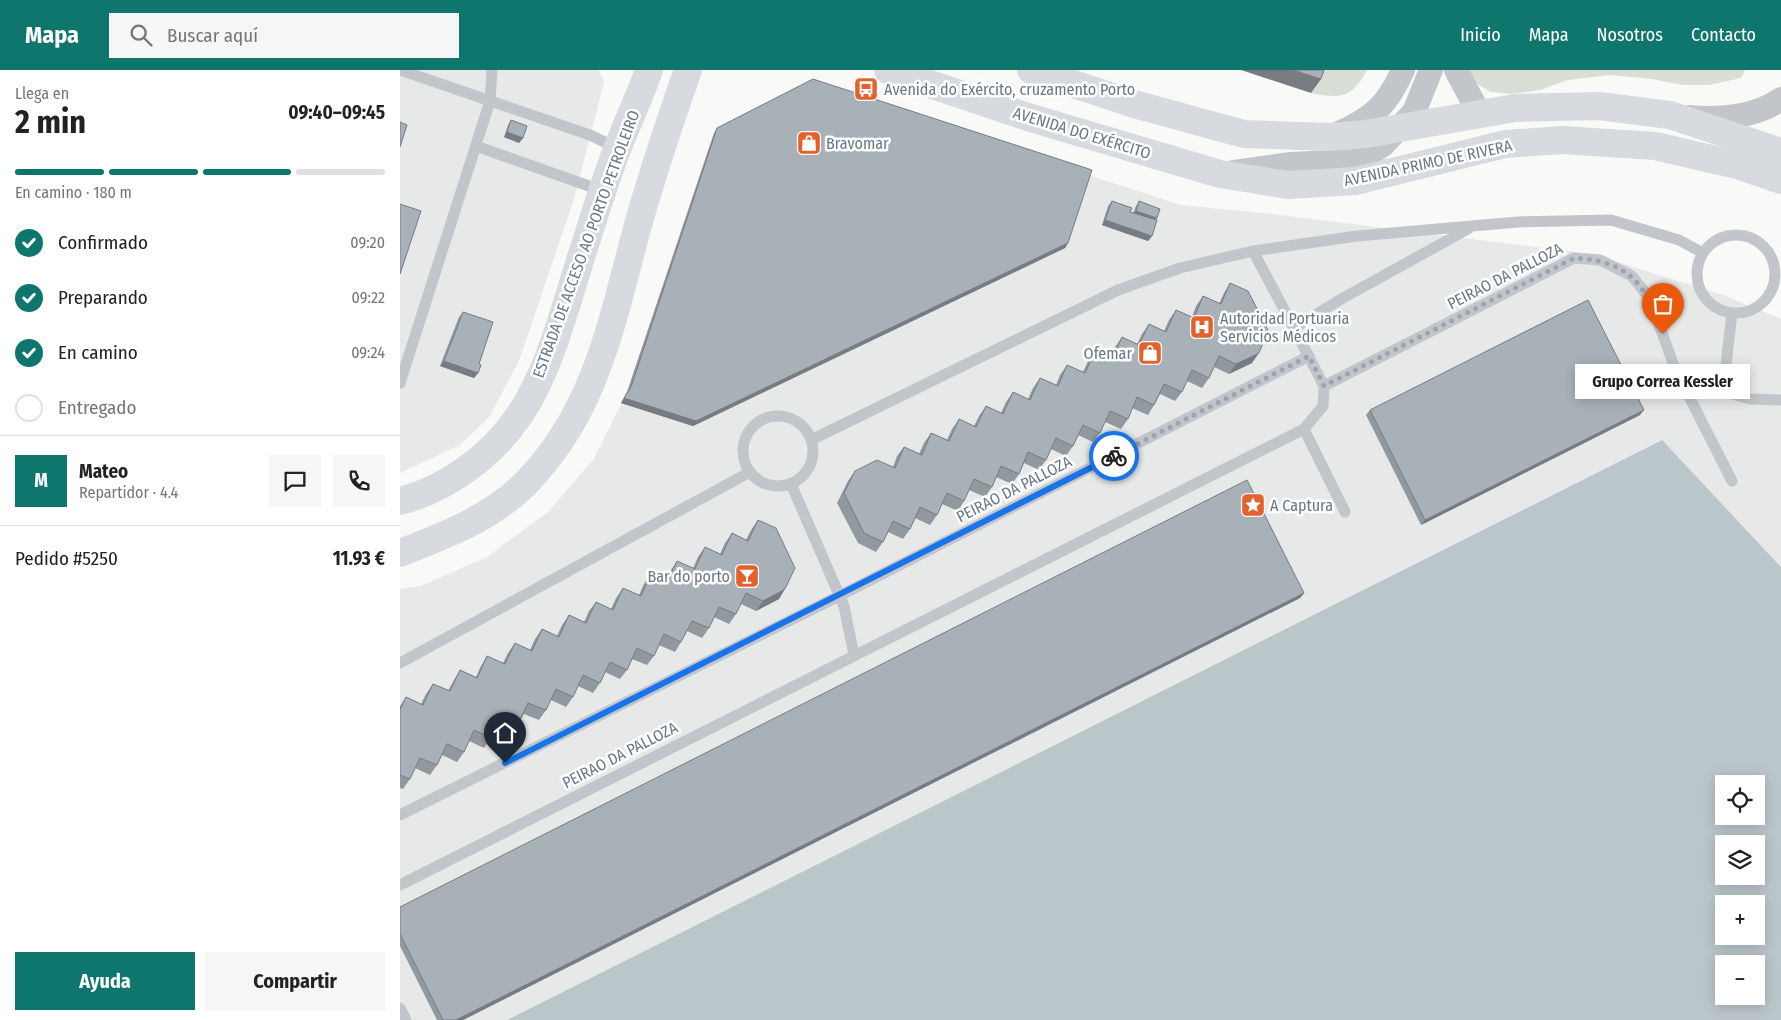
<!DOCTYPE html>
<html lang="es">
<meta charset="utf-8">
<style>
:root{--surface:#fff;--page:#f6f6f6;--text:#222;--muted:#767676;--line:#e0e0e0;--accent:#0f766e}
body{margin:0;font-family:"Fira Sans Condensed",sans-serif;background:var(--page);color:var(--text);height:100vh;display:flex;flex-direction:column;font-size:19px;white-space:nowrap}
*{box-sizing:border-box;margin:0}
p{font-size:16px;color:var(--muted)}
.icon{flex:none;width:28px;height:28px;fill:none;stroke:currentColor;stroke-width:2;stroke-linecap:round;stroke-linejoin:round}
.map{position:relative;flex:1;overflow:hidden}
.sheet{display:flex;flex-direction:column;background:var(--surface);width:400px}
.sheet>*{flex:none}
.buttons{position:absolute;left:1315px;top:705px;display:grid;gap:10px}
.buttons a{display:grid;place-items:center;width:50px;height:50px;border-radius:0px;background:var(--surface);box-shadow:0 2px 12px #0003;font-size:25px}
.pin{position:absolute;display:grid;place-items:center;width:42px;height:42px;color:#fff;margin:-51px -21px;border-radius:50% 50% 50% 0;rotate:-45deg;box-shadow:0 0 5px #0007}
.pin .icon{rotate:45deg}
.courier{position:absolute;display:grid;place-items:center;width:50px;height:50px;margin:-25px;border:4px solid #1a73e8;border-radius:50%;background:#fff;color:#222;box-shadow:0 1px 6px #0007}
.bubble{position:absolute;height:35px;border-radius:0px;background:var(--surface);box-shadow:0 2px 12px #0003;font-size:16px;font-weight:700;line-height:35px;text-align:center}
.overview em{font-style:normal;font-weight:700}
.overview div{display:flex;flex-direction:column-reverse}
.overview{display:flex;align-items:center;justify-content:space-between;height:85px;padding:0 15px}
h1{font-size:32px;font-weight:700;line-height:38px}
.bar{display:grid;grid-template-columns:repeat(4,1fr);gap:8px 5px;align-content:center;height:60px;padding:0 15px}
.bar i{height:6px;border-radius:4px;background:var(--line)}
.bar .current{background:var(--accent)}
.bar p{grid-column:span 4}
.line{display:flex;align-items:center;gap:12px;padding:0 15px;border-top:1px solid var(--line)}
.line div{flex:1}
.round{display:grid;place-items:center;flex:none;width:52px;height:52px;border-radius:0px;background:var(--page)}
ol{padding:0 15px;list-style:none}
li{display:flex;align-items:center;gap:15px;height:55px}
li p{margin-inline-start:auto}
li .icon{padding:5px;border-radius:50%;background:var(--accent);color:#fff;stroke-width:4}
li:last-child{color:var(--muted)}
li i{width:28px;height:28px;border:2px solid var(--line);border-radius:50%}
.button{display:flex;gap:10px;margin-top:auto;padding:10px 15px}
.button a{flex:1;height:58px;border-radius:0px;background:var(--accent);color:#fff;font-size:20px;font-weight:700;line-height:58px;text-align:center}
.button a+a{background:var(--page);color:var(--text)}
header{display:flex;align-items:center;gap:30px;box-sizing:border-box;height:70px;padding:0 25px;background:var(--accent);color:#fff}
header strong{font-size:24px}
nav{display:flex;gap:28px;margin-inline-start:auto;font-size:18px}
.search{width:350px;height:45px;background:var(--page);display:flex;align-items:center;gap:12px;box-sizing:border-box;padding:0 18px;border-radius:0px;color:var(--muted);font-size:19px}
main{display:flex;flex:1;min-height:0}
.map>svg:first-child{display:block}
.built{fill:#e7e8e8}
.green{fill:#d9ded6}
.water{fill:#bbc6cb;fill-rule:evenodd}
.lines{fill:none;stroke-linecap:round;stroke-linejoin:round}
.lane{stroke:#c2c6cb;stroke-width:11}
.street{stroke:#c2c6cb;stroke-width:24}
.secondary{stroke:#d7dbdf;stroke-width:28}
.primary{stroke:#d7dbdf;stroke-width:28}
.wall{fill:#91989e}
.shaded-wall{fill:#767c81}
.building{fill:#a9b1b8;stroke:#767c81}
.done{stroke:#9ba5af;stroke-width:5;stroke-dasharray:0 9}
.route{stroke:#1a73e8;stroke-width:6}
.labels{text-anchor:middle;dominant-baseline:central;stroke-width:5;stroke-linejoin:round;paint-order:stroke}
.poi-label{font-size:16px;fill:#687888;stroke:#fff;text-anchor:start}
.street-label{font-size:16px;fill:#687888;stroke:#fff}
</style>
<header>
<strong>Mapa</strong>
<div class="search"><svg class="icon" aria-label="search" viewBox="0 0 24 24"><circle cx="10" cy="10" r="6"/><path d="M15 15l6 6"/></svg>Buscar aquí</div>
<nav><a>Inicio</a><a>Mapa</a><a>Nosotros</a><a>Contacto</a></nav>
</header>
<main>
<section class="sheet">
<div class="overview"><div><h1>2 min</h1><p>Llega en</p></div><em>09:40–09:45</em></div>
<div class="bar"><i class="current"></i><i class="current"></i><i class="current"></i><i></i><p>En camino · 180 m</p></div>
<ol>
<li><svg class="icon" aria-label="check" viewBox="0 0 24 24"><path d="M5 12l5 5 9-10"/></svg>Confirmado<p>09:20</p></li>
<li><svg class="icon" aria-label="check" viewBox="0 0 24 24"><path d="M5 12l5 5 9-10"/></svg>Preparando<p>09:22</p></li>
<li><svg class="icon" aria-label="check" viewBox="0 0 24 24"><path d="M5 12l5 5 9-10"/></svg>En camino<p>09:24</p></li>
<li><i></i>Entregado</li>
</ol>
<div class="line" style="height:90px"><b class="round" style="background:var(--accent);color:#fff">M</b><div><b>Mateo</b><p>Repartidor · 4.4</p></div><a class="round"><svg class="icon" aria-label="chat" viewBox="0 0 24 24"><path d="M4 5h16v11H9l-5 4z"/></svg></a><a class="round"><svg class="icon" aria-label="phone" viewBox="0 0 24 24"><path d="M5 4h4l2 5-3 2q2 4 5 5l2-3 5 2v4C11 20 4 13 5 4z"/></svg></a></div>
<div class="line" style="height:65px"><div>Pedido #5250</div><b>11.93 €</b></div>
<div class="button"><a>Ayuda</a><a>Compartir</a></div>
</section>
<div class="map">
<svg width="1381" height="950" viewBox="0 0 1381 950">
<rect width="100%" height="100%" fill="#f9f9f7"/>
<g class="built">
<polygon points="0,0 199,0 204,12 174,129 119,291 89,347 60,375 0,403"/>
<polygon points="314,63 688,105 781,135 863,143 1192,184 1323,225 1381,249 1381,497 1261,370 107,950 0,950 0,519 21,516 87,487 149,441 194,389 227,322"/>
</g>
<g class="green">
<path d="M918,0H967C952,28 940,29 911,23Z"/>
<polygon points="1063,0 1345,0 1341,8 1309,15 1283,15 1252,9 1210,5 1168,10 1140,20 1111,24 1091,22 1066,7"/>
</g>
<path class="water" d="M1262,370L1381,497V950H107ZM1324,714H1356V746H1324ZM1324,774H1356V806H1324ZM1324,834H1356V866H1324ZM1324,894H1356V926H1324Z"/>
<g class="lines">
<g class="lane">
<polyline points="0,0 190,65 217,78"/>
<polyline points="76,76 203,121"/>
<circle cx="1336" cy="204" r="39"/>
<polyline points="853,181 894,258 943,228 1068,159"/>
<polyline points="894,258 924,316 923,336 904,359 945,442"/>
<polyline points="1275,299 1323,321 1350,329 1381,330"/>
<polyline points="0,313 90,31 92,0"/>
<polyline points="924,316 1174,188 1200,190 1232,206 1250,229 1275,299 1332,411"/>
<polyline points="1323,321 1332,243"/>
<circle cx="378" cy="381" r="35"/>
<polyline points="411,370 718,220 780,198 853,181 957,166 1118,152 1211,150 1279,170 1303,183"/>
<polyline points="391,414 444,536 454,585"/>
<polyline points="0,593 350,402"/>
<polyline points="0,745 439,526 909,286"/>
<polyline points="0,815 904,359"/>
<polyline points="0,938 6,950"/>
</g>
<g class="street">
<polyline points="1056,0 1079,43"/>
<path d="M1289,47C1319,50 1356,47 1381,29"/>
<path d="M937,64C973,48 987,36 1003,0"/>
<polyline points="834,102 891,94 953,91 970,84 983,75 1014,42 1031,0"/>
</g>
<g class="secondary">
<path d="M0,431C44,420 89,388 116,350C150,303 166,233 184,178C195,144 205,110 218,77C228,51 240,26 249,0"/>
<path d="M0,483C44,466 91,448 125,414C197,341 212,250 238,155C253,102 270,51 288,0"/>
</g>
<g class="primary">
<polyline points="488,0 631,48 820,104 888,115 956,111 1105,74 1162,70 1255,76 1337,95 1381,110"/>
<polyline points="631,0 734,34 844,64 931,67 966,64 1115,38 1199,36 1270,45 1381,82"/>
</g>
</g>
<g class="wall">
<polygon points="111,50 123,68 119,73 104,67 108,55"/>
<polygon points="317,58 668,173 665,178 293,356 221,333 227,322 314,63"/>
<polygon points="712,131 733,143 736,136 739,131 755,150 752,166 748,171 702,155 708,136"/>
<polygon points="830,213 852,293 829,304 814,297 809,308 802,318 787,311 782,322 775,331 760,324 754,335 748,345 732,338 728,349 721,359 705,352 700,363 693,372 678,365 673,376 666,386 651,379 646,390 639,400 624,393 619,404 612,414 596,407 592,417 585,427 569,420 564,431 558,441 542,434 537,445 530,455 515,448 510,459 503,469 488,462 483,472 476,482 458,473 437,433 448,411 455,401 493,397 497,386 504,377 519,384 524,373 531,363 547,370 552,359 559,349 574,356 579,346 586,336 601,343 606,332 613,322 628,329 633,318 640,308 656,315 660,305 667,295 683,302 688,291 695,281 710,288 715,277 722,267 737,274 742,264 749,254 764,261 769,250 776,240 792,247 796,236 803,226 819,234 824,223"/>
<polygon points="63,242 79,294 78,303 74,308 40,296 59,247"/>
<polygon points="970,340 1240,345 1021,455 966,345"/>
<polygon points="358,450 379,529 356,541 341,534 336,544 329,554 314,547 309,558 302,568 287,561 281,572 275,582 259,575 254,586 247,595 232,589 227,600 220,609 205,602 200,613 193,623 178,616 173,627 166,637 151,630 146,640 139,650 124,644 112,664 96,657 91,668 84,678 69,671 64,682 57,692 42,685 37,695 30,705 15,698 10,709 3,719 0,718 0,636 6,627 21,634 26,624 33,614 48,621 54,610 60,600 76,607 81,596 87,586 103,593 108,583 115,573 130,580 135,569 142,559 157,566 162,555 169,545 184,552 189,541 196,532 211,539 216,528 223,518 239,525 244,514 251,504 266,511 271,500 277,491 293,498 298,487 305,477 320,484 325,473 332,463 346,470 351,460"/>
<polygon points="904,523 900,528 63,950 37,950 0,876 0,837"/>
</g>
<g class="shaded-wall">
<polygon points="841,0 893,0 921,9 911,23"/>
<polygon points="107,62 123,68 119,73 104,67"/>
<polygon points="736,141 757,148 753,153 732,146"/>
<polygon points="705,150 752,166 748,171 702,155"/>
<polygon points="668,173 665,178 293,356 221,333 224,328"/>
<polygon points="859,283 852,293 829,304 836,294"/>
<polygon points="44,291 78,303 74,308 40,296"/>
<polygon points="1244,340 1240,345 1021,455 1025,450"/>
<polygon points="385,519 379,529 356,541 363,531"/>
<polygon points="904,523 900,528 63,950 56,950"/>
</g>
<g class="building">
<polygon points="893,0 924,0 921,9"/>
<polygon points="413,9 692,100 668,173 296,351 224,328 231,317 317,58"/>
<polygon points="111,50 127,56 123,68 107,62"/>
<polygon points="0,52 7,55 0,77"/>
<polygon points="712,131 732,138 730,142 757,150 752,166 705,150"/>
<polygon points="739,131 760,139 757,148 736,141"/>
<polygon points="0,134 21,141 0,204"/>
<polygon points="830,213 848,221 868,260 859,283 836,294 819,286 809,308 792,300 782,322 764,314 754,335 737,327 728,349 710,341 700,363 683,355 673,376 656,368 646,390 628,382 619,404 601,396 592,417 574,409 564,431 547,423 537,445 520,437 510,459 493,451 483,472 464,463 444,423 455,401 477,390 495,398 504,377 522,385 531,363 549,371 559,349 576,357 586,336 603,344 613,322 630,330 640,308 658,316 667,295 685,303 695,281 712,289 722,267 739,275 749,254 766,262 776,240 794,248 803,226 821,234"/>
<polygon points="1188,230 1244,340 1025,450 970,340"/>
<polygon points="63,242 93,252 79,294 81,295 78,303 44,291"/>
<polygon points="847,410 904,523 56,950 43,950 0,864 0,837"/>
<polygon points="358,450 376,458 395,498 385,519 363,531 346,523 336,544 319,537 309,558 292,551 281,572 264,564 254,586 237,578 227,600 210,592 200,613 183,605 173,627 156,619 146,640 128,633 118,654 101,646 91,668 74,660 64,682 47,674 37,695 20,688 10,709 0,705 0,640 6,627 23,635 33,614 50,621 60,600 77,608 87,586 105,594 115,573 132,581 142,559 159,567 169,545 186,553 196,532 213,540 223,518 241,526 251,504 267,512 277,491 295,499 305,477 322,485 332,463 348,471"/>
</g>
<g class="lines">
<path class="done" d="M714,386L909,286L924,316L1174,188C1231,191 1245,215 1263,264"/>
<polyline class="route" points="105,693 714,386"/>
</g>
<defs>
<symbol id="bus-square" viewBox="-11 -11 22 22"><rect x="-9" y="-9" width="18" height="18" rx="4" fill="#e5612b" stroke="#fff"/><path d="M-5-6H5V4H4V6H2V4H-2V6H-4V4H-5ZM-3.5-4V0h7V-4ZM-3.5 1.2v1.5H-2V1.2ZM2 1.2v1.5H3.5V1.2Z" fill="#fff"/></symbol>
<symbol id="shop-square" viewBox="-11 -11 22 22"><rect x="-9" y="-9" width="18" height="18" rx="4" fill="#e5612b" stroke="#fff"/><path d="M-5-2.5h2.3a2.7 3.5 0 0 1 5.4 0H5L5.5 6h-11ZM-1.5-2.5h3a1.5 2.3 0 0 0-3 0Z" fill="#fff"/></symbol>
<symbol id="hospital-square" viewBox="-11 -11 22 22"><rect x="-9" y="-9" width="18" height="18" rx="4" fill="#e5612b" stroke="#fff"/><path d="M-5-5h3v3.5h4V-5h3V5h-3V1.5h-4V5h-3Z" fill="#fff"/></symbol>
<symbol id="sight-square" viewBox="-11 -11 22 22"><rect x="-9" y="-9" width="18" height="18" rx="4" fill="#e5612b" stroke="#fff"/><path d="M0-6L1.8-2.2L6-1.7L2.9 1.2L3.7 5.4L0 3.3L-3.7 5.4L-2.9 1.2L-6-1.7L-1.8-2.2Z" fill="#fff"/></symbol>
<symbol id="bar-square" viewBox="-11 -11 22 22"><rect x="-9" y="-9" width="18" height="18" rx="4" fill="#e5612b" stroke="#fff"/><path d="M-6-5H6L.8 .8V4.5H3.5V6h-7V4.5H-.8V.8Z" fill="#fff"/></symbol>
</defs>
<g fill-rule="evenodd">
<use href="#bus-square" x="452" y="5" width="28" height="28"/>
<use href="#shop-square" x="395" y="59" width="28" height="28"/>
<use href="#hospital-square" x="788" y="243" width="28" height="28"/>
<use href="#shop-square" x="736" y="269" width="28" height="28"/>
<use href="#sight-square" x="839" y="421" width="28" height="28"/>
<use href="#bar-square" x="333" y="492" width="28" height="28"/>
</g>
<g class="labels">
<g class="poi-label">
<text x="484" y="19">Avenida do Exército, cruzamento Porto</text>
<text x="426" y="73">Bravomar</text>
<text x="820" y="248">Autoridad Portuaria<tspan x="820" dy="18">Servicios Médicos</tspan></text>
<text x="732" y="283" text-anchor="end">Ofemar</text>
<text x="870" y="435">A Captura</text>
<text x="330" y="506" text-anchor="end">Bar do porto</text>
</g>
<g class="street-label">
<text transform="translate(682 63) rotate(17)">AVENIDA DO EXÉRCITO</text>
<text transform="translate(1028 93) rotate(-12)">AVENIDA PRIMO DE RIVERA</text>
<text transform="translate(186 174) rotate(-70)">ESTRADA DE ACCESO AO PORTO PETROLEIRO</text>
<text transform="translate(1105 206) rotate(-27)">PEIRAO DA PALLOZA</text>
<text transform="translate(614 419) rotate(-27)">PEIRAO DA PALLOZA</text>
<text transform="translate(220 685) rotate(-27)">PEIRAO DA PALLOZA</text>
</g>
</g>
</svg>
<div class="buttons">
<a><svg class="icon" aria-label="locate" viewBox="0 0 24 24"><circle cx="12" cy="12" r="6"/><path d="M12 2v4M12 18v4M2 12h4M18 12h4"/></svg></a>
<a><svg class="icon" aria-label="layers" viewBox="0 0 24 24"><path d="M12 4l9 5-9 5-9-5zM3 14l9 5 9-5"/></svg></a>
<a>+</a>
<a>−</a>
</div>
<div class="pin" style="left:1263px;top:264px;background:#ea580c"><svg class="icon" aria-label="bag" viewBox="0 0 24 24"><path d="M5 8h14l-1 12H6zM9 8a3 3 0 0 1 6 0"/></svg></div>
<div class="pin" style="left:105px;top:693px;background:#1f2937"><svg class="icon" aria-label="home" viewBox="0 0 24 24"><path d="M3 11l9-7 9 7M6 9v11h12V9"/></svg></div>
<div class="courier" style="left:714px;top:386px"><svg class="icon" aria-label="bike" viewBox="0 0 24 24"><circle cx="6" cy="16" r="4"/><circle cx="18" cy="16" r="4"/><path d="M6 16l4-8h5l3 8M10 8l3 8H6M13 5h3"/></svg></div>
<div class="bubble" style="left:1175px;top:294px;width:175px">Grupo Correa Kessler</div>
</div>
</main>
